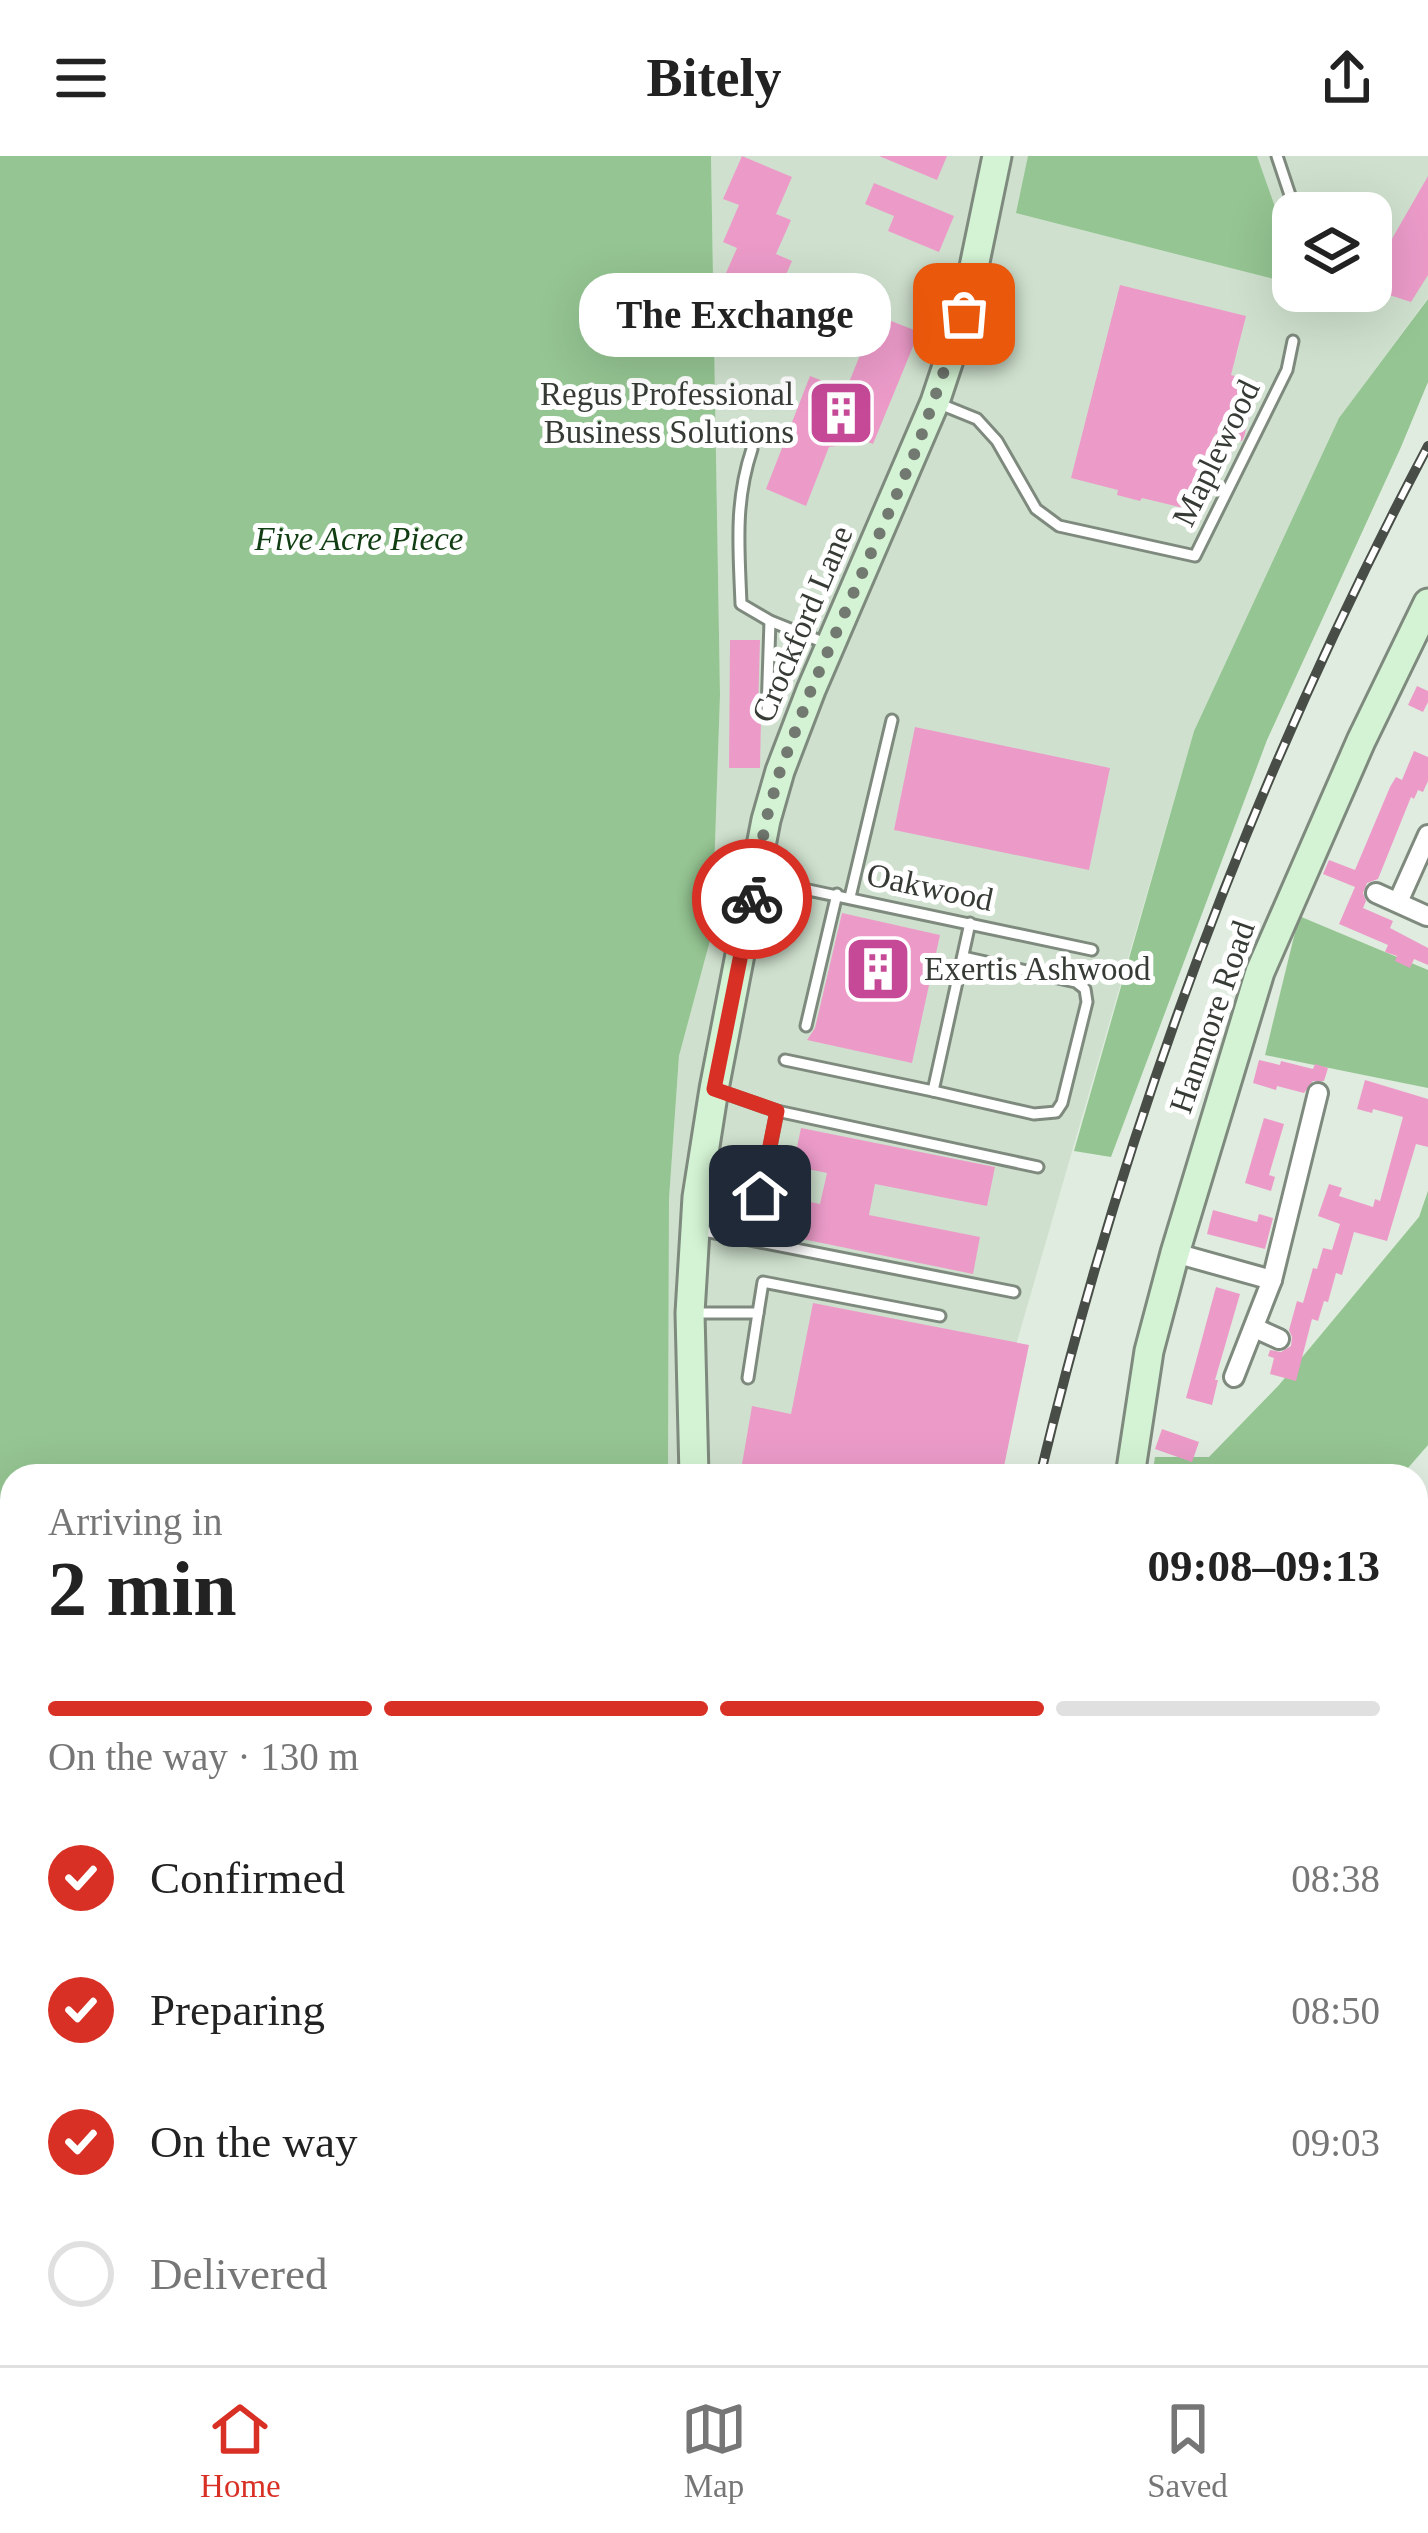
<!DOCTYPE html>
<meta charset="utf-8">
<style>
:root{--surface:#fff;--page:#f2f2f2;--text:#222;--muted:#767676;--line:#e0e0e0;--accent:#d93025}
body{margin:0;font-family:"Times New Roman",serif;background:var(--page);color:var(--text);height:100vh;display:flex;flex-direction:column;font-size:45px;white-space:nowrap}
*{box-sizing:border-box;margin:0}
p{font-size:39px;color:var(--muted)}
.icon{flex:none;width:66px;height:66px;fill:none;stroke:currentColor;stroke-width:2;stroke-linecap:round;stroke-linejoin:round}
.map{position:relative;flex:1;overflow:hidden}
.panel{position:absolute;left:0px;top:1308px;width:1428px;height:903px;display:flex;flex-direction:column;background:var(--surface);border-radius:36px 36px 0 0;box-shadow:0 12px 48px #0002}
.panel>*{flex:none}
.controls{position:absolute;left:1272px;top:36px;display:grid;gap:24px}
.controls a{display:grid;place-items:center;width:120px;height:120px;border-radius:24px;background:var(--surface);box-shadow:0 12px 48px #0002;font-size:60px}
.pin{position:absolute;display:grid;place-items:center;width:102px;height:102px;color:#fff;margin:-51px;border-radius:24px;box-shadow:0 6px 18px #0006}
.courier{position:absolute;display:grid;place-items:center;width:120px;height:120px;margin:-60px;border:9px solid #d93025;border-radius:50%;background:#fff;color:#222;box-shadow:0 3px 15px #0007}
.bubble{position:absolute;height:84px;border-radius:36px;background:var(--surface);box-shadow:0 12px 48px #0002;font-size:39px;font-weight:700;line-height:84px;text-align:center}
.headline em{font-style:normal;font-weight:700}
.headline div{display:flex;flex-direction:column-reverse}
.headline{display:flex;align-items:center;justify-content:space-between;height:204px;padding:0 48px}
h1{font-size:78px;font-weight:700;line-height:90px}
.bar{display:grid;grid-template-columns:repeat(4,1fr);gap:18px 12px;align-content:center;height:144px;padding:0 48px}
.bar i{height:15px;border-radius:9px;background:var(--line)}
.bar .selected{background:var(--accent)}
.bar p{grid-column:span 4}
ol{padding:0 48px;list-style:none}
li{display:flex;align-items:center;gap:36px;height:132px}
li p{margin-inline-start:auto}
li .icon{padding:12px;border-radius:50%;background:var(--accent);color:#fff;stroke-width:4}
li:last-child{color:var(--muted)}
li i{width:66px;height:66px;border:6px solid var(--line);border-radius:50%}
header{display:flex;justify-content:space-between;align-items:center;height:156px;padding:0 48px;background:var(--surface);font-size:54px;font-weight:700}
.tab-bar{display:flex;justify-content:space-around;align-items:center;height:168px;border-top:3px solid var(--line);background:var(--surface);font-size:33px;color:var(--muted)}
.tab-bar a{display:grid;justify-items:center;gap:6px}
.tab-bar .selected{color:var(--accent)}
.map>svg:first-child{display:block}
.built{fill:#cfe1ce;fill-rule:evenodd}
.green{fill:#95c592}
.building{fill:#ec9bc9}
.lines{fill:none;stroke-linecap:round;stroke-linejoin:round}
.lane-casing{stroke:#7f8a7e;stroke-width:15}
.street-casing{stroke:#7f8a7e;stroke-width:24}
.secondary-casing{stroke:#7f8a7e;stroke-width:33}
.lane{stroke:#fff;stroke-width:9}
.street{stroke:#fff;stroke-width:18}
.secondary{stroke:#d4f3d4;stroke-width:27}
.rail-casing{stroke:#484e47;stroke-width:10}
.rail{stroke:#fff;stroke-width:6;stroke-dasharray:18;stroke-linecap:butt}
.done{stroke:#727970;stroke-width:12;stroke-dasharray:0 21.6}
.route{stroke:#d93025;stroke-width:15}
.labels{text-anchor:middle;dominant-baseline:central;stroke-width:10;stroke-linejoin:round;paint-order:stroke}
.poi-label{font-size:33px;fill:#363b35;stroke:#fff;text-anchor:end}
.street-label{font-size:33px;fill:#363b35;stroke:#fff}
.park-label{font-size:33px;font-style:italic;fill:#113d12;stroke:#fff}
</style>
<header><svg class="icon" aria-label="menu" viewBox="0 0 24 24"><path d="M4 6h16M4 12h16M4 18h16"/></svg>Bitely<svg class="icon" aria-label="share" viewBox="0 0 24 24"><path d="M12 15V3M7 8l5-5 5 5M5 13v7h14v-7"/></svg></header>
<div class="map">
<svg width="1428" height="2209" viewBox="0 0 1428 2209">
<rect width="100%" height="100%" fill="#e0ecdf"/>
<path class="built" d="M711,0H1428V142L1343,257L1194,575L978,1320H668L669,1043L679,900L712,777L720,539ZM1293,57H1371V135H1293Z"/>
<g class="green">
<polygon points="0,0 711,0 720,539 712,777 679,900 669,1043 668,1320 12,1320 12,2012 0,2005"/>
<polygon points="1028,0 1257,0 1293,102 1293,128 1016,57"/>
<polygon points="1428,143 1428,226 1401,291 1267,584 1111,1001 1074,995 1194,575 1339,262"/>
<polygon points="1299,760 1428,814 1428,932 1265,899"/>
<polygon points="1428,1035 1428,1289 1401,1320 1152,1320 1155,1301 1209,1301 1279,1229 1419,1061"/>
</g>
<g class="building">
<polygon points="742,0 792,21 776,58 791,64 776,98 792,105 773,148 722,126 737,92 723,86 739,49 723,43"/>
<polygon points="879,0 947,0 937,24"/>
<polygon points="1428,20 1428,119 1411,146 1371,133 1371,82 1389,88"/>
<polygon points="874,27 954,60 939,96 888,75 894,60 865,48"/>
<polygon points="1120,129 1246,160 1231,219 1258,226 1244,281 1242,285 1215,278 1196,355 1142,342 1140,345 1117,339 1118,334 1071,322"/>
<polygon points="876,159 919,176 873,288 855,281 844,289 829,291 806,350 766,333 810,220 846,234"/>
<polygon points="730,484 760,484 758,556 761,562 760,612 729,612"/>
<polygon points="1417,530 1428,535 1428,546 1423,556 1408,549"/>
<polygon points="915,571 1110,612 1089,714 894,674"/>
<polygon points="1414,595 1428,601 1428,625 1423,636 1418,634 1414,643 1411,641 1378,723 1367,727 1363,737 1366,745 1363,752 1393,765 1390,772 1428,792 1428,809 1414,803 1410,812 1395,805 1397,800 1385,796 1388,789 1339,768 1355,731 1323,718 1329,704 1355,714 1390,631 1396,621 1402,624"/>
<polygon points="842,757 940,779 912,907 807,884 815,872"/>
<polygon points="1259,904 1280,909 1281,905 1313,913 1315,908 1328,912 1324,925 1313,925 1304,937 1277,930 1276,934 1253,927"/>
<polygon points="1365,924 1428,943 1428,991 1416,988 1387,1085 1354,1076 1342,1119 1336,1117 1328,1146 1324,1145 1318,1165 1312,1163 1296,1225 1270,1218 1274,1202 1268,1200 1270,1194 1281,1196 1291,1190 1292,1181 1289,1174 1297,1145 1303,1147 1313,1112 1317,1113 1323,1092 1332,1094 1340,1068 1318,1060 1329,1028 1342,1032 1339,1040 1373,1051 1375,1043 1380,1045 1403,961 1373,953 1372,957 1357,953"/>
<polygon points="1264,962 1284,968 1269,1019 1275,1021 1271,1035 1245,1027"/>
<polygon points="801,972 995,1011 987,1050 875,1028 869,1059 980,1081 973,1118 778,1078 786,1041 820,1048 827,1017 793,1010"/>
<polygon points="1213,1054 1257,1066 1259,1058 1273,1062 1265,1093 1207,1078"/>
<polygon points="1216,1131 1240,1138 1215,1224 1218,1224 1212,1249 1186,1242"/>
<polygon points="813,1147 1029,1189 1002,1320 740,1320 752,1250 791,1258"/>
<polygon points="1162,1273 1199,1286 1192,1306 1155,1293"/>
</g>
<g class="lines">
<defs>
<g id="lane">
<polyline points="1277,0 1296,57"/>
<polyline points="940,248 977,263 997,285 1036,353 1059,370 1195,400 1287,214 1293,185"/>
<path d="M752,293C734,347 739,393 741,448L770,465L825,487"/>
<polyline points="767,556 770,465"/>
<polyline points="761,724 1092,794"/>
<polyline points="850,741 892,564"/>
<polyline points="806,870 837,738"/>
<polyline points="785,904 933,935 970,767"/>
<polyline points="719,935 777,955 1038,1011"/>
<polyline points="933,935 1034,958 1056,956 1062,947 1087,846 1085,833 1076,826 963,801"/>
<polyline points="699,1074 1014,1136"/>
<polyline points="752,1083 777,955"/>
<polyline points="696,1157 758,1157 763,1126 940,1160"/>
<polyline points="748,1222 758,1157"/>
<polyline points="1416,1356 1428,1367"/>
<polyline points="0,2182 12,2190"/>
<polyline points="780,2199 781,2209"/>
<polyline points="362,2209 370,2199"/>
<polyline points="1039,2209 1054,2199"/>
</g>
<g id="street">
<polyline points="1376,737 1427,760"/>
<polyline points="1398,746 1428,679"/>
<polyline points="1175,1097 1272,1124"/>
<polyline points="1255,1172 1279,1183"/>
<polyline points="1234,1221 1272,1124 1318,937"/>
<polyline points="1416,1416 1428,1401"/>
<polyline points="1416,1442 1428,1458"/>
<polyline points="1416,2055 1428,2039"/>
<polyline points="1216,2203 1250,2199"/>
</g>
<g id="secondary">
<polyline points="694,1320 690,1157 697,1041 714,933 766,664 780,615 811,534 935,246 964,159 997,0"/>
<polyline points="1130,1320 1149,1195 1175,1097 1260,816 1361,585 1428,447"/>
<polyline points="1416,1867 1428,1855"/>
<polyline points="0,2038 12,2047"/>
<polyline points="220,2199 234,2209"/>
<polyline points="725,2199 725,2209"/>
<polyline points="678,2209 678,2199"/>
</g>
</defs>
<use href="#lane" class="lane-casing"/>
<use href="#street" class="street-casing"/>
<use href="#secondary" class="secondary-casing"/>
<use href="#lane" class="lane"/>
<use href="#street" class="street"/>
<use href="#secondary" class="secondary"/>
<defs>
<g id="rail">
<path d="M1040,1320C1126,962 1256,615 1428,290"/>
<polyline points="922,2209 922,2199"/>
</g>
</defs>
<use href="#rail" class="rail-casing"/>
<use href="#rail" class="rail"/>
</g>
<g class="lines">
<polyline class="done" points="752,743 766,664 780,615 811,534 917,292 964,158"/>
<polyline class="route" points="752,743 714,933 777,955 760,1040"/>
</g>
<defs>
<symbol id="building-square" viewBox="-11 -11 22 22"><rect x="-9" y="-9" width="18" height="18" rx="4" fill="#c64998" stroke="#fff"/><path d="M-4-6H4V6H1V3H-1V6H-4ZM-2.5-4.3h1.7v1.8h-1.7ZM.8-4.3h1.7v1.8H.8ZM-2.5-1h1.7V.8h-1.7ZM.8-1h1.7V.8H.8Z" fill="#fff"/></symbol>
</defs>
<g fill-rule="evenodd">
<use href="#building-square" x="803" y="219" width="76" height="76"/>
<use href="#building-square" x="840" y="775" width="76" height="76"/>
</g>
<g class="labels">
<g class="poi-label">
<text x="794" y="238">Regus Professional<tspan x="794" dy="38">Business Solutions</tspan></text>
<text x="924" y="813" text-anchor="start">Exertis Ashwood</text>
</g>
<g class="street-label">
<text transform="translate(1216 297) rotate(-64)">Maplewood</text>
<text transform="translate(802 468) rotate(-67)">Crockford Lane</text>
<text transform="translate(930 731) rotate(12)">Oakwood</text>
<text transform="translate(1212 861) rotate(-71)">Hanmore Road</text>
</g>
<g class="park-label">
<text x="359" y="383">Five Acre Piece</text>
</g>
</g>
</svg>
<div class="controls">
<a><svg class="icon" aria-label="layers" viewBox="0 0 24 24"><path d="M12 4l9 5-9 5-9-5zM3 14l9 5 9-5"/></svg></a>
</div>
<div class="pin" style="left:964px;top:158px;background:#ea580c"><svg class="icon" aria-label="bag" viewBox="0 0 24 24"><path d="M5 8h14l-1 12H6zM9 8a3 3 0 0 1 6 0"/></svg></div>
<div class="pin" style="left:760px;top:1040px;background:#1f2937"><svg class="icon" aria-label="home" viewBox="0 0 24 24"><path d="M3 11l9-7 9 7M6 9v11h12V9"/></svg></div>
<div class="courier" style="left:752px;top:743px"><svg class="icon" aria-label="bike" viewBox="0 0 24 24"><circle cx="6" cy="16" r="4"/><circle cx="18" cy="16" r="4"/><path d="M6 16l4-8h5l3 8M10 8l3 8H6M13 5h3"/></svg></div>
<div class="bubble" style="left:579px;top:117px;width:312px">The Exchange</div>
<section class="panel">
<div class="headline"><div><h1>2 min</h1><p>Arriving in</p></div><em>09:08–09:13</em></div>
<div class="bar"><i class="selected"></i><i class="selected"></i><i class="selected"></i><i></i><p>On the way · 130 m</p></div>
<ol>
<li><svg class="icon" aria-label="check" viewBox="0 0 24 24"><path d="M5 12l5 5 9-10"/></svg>Confirmed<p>08:38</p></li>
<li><svg class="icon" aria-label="check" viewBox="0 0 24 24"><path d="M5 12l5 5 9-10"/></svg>Preparing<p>08:50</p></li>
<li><svg class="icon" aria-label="check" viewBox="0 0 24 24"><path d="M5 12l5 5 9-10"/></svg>On the way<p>09:03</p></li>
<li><i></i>Delivered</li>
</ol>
</section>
</div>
<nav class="tab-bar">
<a class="selected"><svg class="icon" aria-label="home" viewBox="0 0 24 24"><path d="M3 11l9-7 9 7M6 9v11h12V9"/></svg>Home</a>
<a><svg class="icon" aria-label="map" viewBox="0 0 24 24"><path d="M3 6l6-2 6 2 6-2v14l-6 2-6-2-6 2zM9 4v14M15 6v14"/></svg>Map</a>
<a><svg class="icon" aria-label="saved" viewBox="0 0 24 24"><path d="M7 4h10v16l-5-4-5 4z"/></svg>Saved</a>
</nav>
